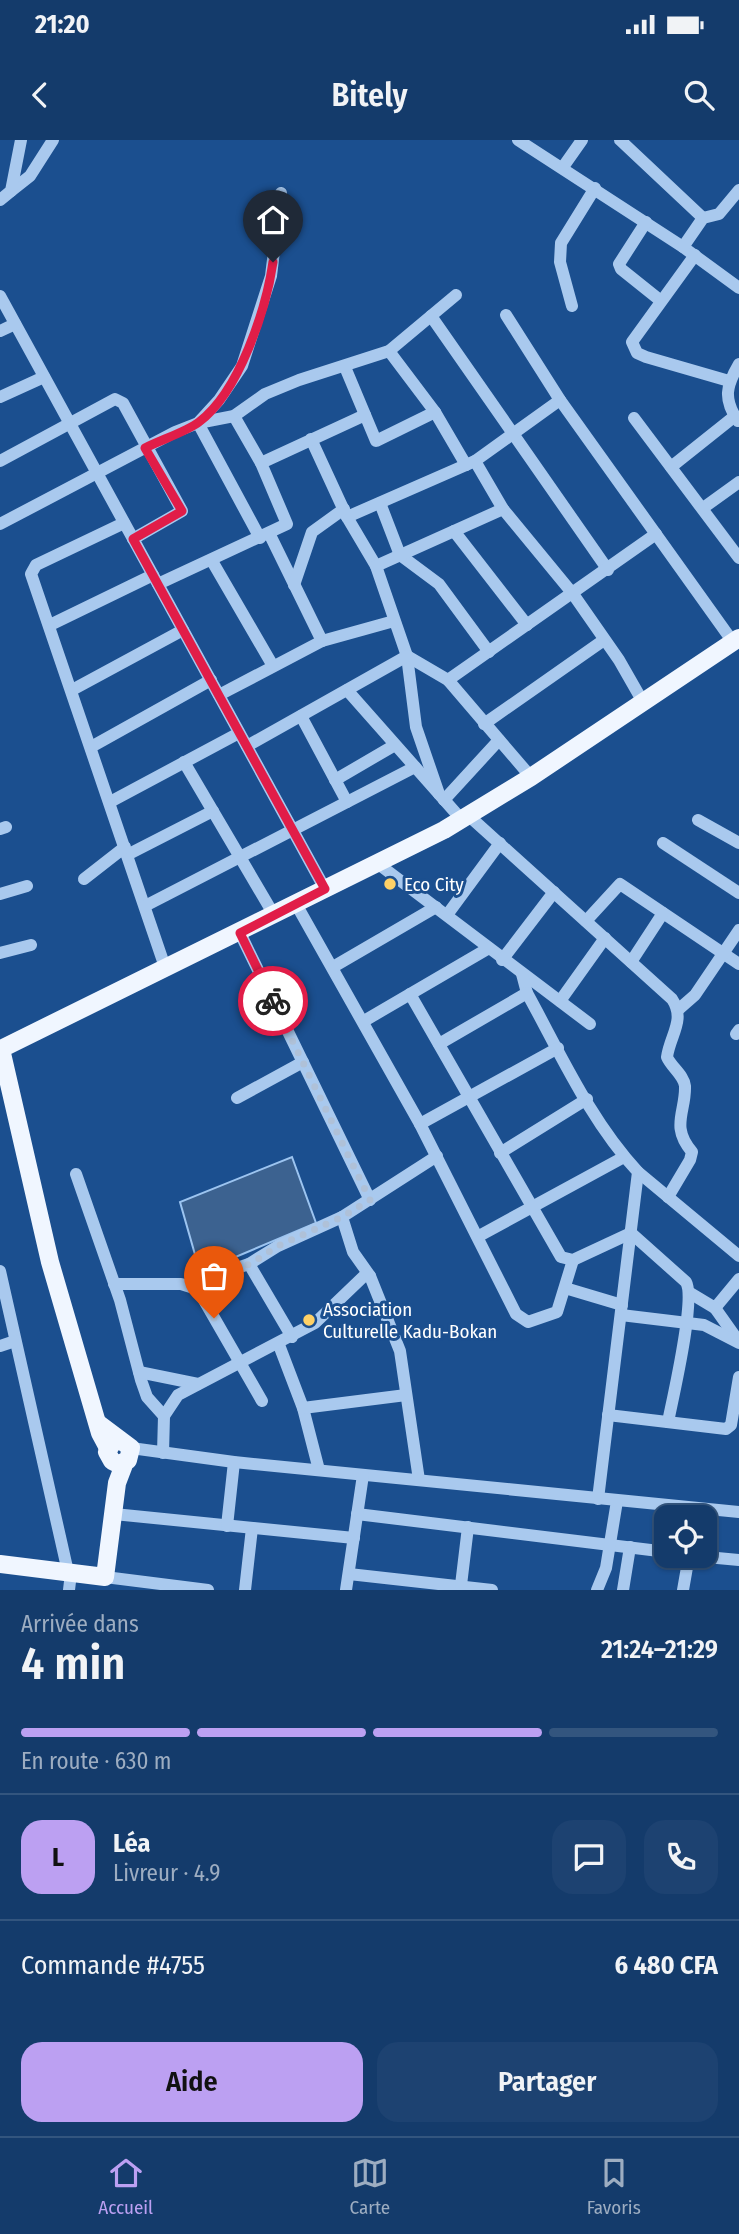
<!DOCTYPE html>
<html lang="fr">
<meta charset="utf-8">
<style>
:root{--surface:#143b6b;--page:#1d4271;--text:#f1f3f6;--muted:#9dadc1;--line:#33557e;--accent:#bca0f2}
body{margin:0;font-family:"Fira Sans Condensed",sans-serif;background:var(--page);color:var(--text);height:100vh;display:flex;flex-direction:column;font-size:26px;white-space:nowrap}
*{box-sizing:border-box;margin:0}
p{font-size:23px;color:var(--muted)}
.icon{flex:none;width:38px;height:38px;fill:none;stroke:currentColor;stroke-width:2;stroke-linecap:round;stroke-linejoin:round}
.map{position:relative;height:1450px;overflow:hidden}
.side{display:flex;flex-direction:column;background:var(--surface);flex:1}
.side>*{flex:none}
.fabs{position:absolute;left:654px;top:1365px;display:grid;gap:14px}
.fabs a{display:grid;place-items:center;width:63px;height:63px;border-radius:14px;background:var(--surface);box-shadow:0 2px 5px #0004,0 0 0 2px var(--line);font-size:35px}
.pin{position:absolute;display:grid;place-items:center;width:60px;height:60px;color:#fff;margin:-72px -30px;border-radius:50% 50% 50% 0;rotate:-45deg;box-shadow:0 0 7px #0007}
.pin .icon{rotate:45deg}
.courier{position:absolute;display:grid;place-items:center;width:70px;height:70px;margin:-35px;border:5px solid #e11d48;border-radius:50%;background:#fff;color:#222;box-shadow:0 2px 9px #0007}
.head em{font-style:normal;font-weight:600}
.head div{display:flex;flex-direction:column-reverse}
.head{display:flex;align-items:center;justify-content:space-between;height:119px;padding:0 21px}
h1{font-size:46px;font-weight:600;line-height:52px}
.bar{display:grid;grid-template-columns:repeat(4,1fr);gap:10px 7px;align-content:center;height:84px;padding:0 21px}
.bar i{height:9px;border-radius:5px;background:var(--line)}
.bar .active{background:var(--accent)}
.bar p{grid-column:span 4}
.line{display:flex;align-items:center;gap:18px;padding:0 21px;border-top:2px solid var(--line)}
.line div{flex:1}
.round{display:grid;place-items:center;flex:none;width:74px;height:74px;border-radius:21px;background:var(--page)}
.primary-button{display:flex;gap:14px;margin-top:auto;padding:14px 21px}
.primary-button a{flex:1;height:80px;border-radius:21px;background:var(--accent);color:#111;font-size:28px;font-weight:600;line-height:80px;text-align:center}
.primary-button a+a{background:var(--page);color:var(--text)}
.status{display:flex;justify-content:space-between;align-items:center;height:49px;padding:0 35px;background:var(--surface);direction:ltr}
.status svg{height:19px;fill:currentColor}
header{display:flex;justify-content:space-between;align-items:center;height:91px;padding:0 21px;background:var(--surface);font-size:32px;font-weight:600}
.tab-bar{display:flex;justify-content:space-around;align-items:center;height:98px;border-top:2px solid var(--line);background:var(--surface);font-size:19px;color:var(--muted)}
.tab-bar a{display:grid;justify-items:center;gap:4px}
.tab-bar .active{color:var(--accent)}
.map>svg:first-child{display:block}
.water{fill:#3c6290;stroke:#9cc4f0;stroke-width:2}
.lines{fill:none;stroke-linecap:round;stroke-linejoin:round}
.minor{stroke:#a9c9ee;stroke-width:12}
.major{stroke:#f0f6ff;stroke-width:18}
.done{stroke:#afc1d8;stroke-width:7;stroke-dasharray:0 12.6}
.route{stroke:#e11d48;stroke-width:9}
.poi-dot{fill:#ffd166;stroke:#1b4f8f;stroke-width:2.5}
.labels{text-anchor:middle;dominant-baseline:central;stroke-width:6;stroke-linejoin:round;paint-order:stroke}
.poi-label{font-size:19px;fill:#fff;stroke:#1b4f8f;text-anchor:start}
</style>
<div class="status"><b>21:20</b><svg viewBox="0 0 49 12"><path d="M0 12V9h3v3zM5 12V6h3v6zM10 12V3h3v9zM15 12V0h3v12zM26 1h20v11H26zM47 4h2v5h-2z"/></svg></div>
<header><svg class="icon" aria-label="back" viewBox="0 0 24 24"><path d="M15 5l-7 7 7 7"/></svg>Bitely<svg class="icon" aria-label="search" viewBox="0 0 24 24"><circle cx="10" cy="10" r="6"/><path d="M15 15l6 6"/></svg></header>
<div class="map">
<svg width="739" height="1450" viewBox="0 0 739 1450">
<rect width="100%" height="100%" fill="#1b4f8f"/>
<polygon class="water" points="292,1017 316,1083 200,1132 180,1062"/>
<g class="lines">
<g class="minor">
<polyline points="518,0 683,107 739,148"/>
<polyline points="620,0 703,78"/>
<polyline points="563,27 582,0"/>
<polyline points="11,51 30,36 53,0"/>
<polyline points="0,60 11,51 21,0"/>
<polyline points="646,82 619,124 621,129 661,161"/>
<polyline points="683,107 703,78 719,74 739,50"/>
<polyline points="695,115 632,202 637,213 646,217 729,241"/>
<polyline points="0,156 325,749"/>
<polyline points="572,166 560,122 561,103 595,48"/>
<polyline points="506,175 560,260 733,502"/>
<polyline points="431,176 608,430"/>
<polyline points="0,191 15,184"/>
<polyline points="389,211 435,272 466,325"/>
<polyline points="345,227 376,301 435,272"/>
<polyline points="0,257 44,237"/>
<polyline points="234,276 261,323"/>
<polyline points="634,278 739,418"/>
<path d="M738,281C723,259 726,246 739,224"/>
<polyline points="311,299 347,377 376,426 407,516 416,587 439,654"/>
<polyline points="0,321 115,259 123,263 182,371 133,399"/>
<polyline points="475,321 503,369 573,454 619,520 643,562"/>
<polyline points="671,327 735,276"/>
<polyline points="380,363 400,415 439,444 489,512"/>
<polyline points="703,368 739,342"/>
<polyline points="347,377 475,321 560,260"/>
<polyline points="124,383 36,425 31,434 166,830"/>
<polyline points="0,384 175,292 198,283 234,276 265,254 299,240 389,211 456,155"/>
<polyline points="454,391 527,485"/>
<polyline points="269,393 322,501"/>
<polyline points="260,398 198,283 219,260 242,226 271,136 281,53"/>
<polyline points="212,421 273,526"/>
<polyline points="376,426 503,369"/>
<polyline points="158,444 287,384 261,323 365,275"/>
<polyline points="294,445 312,392 344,369"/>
<polyline points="50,485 153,435"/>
<polyline points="407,516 448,540 531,637"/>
<polyline points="448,540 656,394"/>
<polyline points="72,550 183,490"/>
<polyline points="347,550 462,680"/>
<polyline points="219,555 322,501 394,481"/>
<polyline points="301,576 347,662"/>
<polyline points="484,584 604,500"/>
<polyline points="247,606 407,516"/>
<polyline points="91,607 211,540"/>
<polyline points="184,622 274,775"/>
<polyline points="335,640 395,605"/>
<polyline points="444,660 499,600"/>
<polyline points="110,662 239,593"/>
<path d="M469,676L672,859C686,880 670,895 667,917C671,927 684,935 685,946C686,972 670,986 692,1012L690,1020L668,1057"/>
<polyline points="698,680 739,703"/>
<polyline points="0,689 6,687"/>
<polyline points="663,703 739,753"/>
<polyline points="127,715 213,671"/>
<polyline points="377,723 590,884"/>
<polyline points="84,739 125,707"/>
<polyline points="0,754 27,746"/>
<polyline points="296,764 420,984 516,1174 528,1182 557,1172 573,1120"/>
<polyline points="145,766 415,627"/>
<polyline points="447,775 500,703"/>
<polyline points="586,781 620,744 739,824"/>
<polyline points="240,793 370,1060"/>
<polyline points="0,813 31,805"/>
<polyline points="502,820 554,752"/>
<polyline points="631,822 663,773"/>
<polyline points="333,827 436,767"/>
<path d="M522,834L527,853C560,913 591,982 638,1032L598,1359"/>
<path d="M410,854L561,1117L573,1120L631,1093L686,1142C696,1159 673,1257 668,1282"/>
<polyline points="560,861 605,798"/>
<polyline points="679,869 695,855 739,790"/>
<polyline points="364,881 489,808"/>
<polyline points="736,894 739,890"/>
<polyline points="439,904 527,853"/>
<polyline points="237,958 303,922"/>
<polyline points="420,984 558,908"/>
<polyline points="500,1013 587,959"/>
<polyline points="638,1032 739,1116"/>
<polyline points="76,1034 120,1160 141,1240 147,1257 164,1276"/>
<polyline points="342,1077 353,1112 370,1136 400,1211 419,1340"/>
<polyline points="479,1096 624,1017"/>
<polyline points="249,1124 292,1197"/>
<polyline points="0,1131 68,1432"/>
<polyline points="114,1144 181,1144 200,1150"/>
<polyline points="565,1148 622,1165"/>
<polyline points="690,1153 715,1168 739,1139"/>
<polyline points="715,1168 737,1199"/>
<polyline points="621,1175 704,1185 739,1203"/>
<polyline points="279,1205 303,1268 319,1330"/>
<polyline points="0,1206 15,1201"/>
<polyline points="139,1232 198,1244"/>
<polyline points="262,1261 201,1155 200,1150 207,1138 249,1124 278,1106 342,1077 437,1016"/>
<polyline points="303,1268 406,1255"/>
<polyline points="608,1275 726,1289 731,1285 739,1237"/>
<polyline points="131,1308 234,1322 739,1372"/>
<polyline points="163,1313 164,1276 178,1255 315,1183 364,1136 370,1136"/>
<polyline points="114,1374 354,1398"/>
<polyline points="357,1374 667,1412"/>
<polyline points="227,1386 234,1322"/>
<polyline points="696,1416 739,1420"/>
<polyline points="349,1434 492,1450"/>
<polyline points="105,1437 208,1450"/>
<polyline points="461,1445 468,1387"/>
<polyline points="69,1450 71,1433"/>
<polyline points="245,1450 252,1388"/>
<polyline points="346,1450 363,1335"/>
<polyline points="597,1450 606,1428 617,1361"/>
<polyline points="623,1450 630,1407"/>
<polyline points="683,1450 689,1416"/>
</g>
<g class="major">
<polyline points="99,1284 131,1308 128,1320 118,1324 112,1321 107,1312 113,1302 120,1300"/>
<polyline points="108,1308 100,1293 50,1122 1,909 444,690 531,637 739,498"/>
<polyline points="0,1424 105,1437 117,1343 125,1322"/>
</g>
</g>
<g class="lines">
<polyline class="done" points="214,1178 200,1150 207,1138 250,1124 278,1106 342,1077 370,1060 273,861"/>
<path class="route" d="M273,122C266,170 239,252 199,282C186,292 160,300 145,308L182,371L133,399L325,749L240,793L273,861"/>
</g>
<g class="poi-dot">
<circle cx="390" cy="744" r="7"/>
<circle cx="309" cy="1180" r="7"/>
</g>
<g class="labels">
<g class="poi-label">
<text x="404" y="744">Eco City</text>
<text x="323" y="1169">Association<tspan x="323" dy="22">Culturelle Kadu-Bokan</tspan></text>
</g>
</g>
</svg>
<div class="fabs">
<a><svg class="icon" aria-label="locate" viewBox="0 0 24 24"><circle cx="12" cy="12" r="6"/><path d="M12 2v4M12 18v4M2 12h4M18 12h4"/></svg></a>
</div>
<div class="pin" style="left:214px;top:1178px;background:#ea580c"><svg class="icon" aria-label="bag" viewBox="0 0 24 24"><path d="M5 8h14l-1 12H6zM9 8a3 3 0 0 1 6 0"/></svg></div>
<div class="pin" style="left:273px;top:122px;background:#1f2937"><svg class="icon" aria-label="home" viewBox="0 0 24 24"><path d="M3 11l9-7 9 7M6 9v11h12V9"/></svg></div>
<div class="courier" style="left:273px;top:861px"><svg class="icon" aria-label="bike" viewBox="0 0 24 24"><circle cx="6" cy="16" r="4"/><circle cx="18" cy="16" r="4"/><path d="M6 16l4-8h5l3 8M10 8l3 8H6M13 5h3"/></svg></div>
</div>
<section class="side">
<div class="head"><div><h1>4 min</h1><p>Arrivée dans</p></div><em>21:24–21:29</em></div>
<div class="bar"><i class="active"></i><i class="active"></i><i class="active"></i><i></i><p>En route · 630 m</p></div>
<div class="line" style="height:126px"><b class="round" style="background:var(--accent);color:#111">L</b><div><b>Léa</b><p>Livreur · 4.9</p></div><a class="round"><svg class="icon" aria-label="chat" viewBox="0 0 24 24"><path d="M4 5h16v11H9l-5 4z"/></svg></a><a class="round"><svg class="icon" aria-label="phone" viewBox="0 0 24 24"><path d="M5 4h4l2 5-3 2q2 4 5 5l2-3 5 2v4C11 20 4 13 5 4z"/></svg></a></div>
<div class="line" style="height:91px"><div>Commande #4755</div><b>6 480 CFA</b></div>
<div class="primary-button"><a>Aide</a><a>Partager</a></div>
</section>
<nav class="tab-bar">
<a class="active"><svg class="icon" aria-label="home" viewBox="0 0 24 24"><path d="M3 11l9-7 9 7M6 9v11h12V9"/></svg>Accueil</a>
<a><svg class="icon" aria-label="map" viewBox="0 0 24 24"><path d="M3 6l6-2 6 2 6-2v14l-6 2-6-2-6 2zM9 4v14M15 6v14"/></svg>Carte</a>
<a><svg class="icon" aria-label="saved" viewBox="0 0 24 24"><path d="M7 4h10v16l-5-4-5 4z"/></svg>Favoris</a>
</nav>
